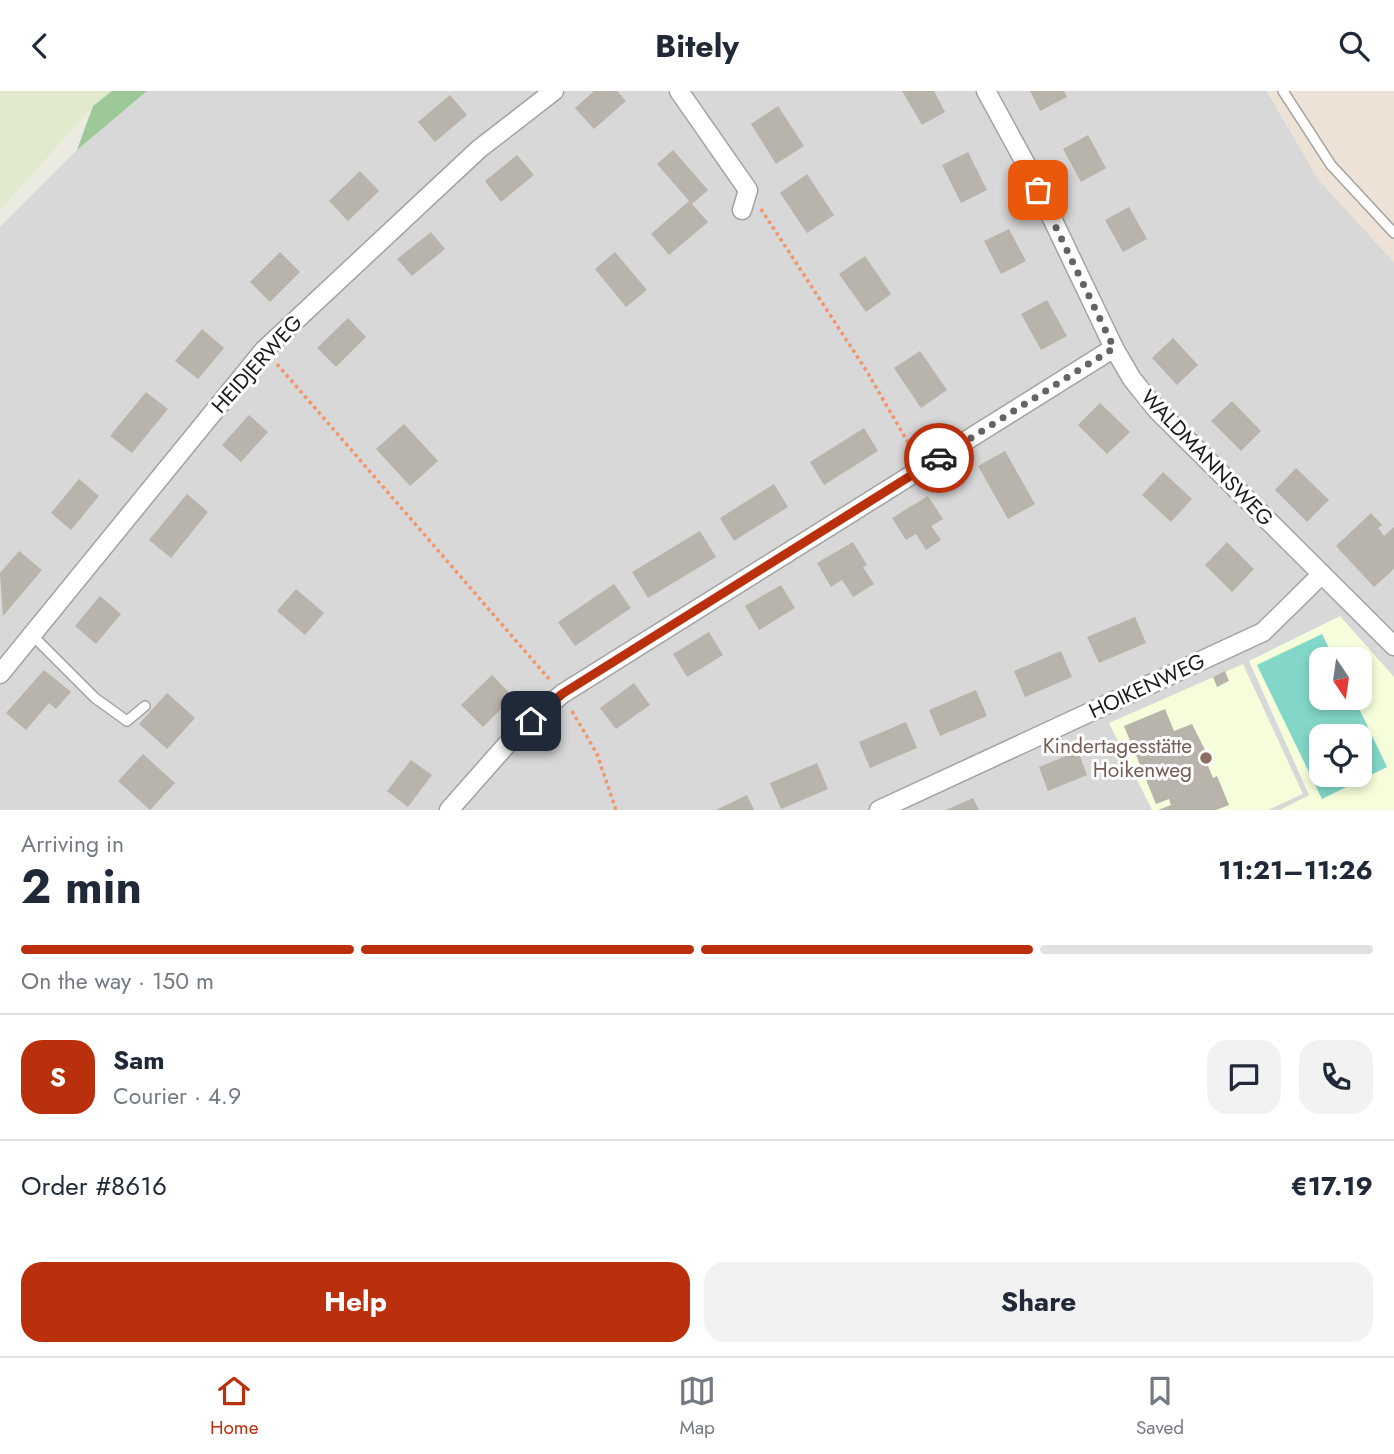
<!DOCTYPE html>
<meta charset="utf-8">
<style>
:root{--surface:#fff;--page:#f2f2f3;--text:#1f2937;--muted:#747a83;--line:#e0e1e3;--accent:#ba300c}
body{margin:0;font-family:Jost,sans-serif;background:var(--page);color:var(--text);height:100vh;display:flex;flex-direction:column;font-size:26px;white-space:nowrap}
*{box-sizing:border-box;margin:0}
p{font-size:23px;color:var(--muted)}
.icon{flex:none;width:38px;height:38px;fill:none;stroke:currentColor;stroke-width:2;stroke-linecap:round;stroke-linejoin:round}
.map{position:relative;height:719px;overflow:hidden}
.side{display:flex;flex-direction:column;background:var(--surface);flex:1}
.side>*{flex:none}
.needle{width:46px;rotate:167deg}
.fabs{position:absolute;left:1309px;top:556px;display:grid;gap:14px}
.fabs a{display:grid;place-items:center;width:63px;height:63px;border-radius:14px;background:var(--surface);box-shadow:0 4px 10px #0003;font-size:35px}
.pin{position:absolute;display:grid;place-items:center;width:60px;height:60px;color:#fff;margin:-30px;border-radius:14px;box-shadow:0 4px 10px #0006}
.courier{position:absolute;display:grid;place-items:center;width:70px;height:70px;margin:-35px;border:5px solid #ba300c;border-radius:50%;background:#fff;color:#222;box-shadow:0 2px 9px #0007}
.overview em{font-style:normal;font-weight:700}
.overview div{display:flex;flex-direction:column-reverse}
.overview{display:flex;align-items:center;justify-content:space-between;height:119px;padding:0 21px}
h1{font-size:46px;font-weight:700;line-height:52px}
.bar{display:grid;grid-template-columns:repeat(4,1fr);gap:10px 7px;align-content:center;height:84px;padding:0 21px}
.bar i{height:9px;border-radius:5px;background:var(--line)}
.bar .active{background:var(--accent)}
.bar p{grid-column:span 4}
.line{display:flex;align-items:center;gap:18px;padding:0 21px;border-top:2px solid var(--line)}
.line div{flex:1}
.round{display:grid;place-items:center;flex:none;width:74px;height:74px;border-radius:21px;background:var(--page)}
.action{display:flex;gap:14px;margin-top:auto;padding:14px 21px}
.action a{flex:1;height:80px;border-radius:21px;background:var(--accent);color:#fff;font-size:28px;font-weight:700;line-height:80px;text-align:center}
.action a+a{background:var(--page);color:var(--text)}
header{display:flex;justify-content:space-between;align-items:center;height:91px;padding:0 21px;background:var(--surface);font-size:32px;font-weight:700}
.tabs{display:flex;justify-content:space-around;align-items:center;height:98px;border-top:2px solid var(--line);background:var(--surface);font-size:19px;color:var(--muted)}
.tabs a{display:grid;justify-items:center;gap:4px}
.tabs .active{color:var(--accent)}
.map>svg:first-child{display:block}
.residential{fill:#d9d8d8;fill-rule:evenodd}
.education{fill:#f5fdda;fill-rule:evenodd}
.military{fill:#eee1d5}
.farmland{fill:#e2eacd}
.forest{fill:#9dc998}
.pitch{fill:#83d7c8;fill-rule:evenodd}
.building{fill:#b8b3ab}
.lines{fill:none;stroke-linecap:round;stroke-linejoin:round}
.lane-casing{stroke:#a2a2a2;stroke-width:12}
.street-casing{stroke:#a2a2a2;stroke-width:21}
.path{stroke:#f0966e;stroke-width:3.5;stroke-dasharray:3.5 3.5;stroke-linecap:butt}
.lane{stroke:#fff;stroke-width:9}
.street{stroke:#fff;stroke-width:18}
.done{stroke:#646460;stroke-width:7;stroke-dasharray:0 12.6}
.route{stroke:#ba300c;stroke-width:9}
.education-dot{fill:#8d6e63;stroke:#fff;stroke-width:2.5}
.labels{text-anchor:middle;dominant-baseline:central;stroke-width:6;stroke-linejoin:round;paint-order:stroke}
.street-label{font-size:21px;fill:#1b1b1b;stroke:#fff}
.education-label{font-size:21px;fill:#785e54;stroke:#fff;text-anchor:end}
</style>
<header><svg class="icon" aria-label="back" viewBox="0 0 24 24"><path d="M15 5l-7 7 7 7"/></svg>Bitely<svg class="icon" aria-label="search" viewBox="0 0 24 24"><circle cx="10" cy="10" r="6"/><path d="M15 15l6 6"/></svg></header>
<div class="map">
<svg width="1394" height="719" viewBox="0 0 1394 719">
<rect width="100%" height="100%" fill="#ecebe1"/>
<path class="residential" d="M147,0H1267L1318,88L1394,171V719H0V136L77,59ZM1321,569H1360V607H1321ZM1321,646H1360V684H1321Z"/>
<g class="education">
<path d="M1340,525L1394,586V719H1280L1309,704L1249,570ZM1321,569H1360V607H1321ZM1321,646H1360V684H1321Z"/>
<polygon points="1243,573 1303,703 1268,719 1152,719 1109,632"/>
</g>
<polygon class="military" points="1268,0 1394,0 1394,171 1318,88"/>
<polygon class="farmland" points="0,0 112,0 93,15 0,119"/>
<polygon class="forest" points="112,0 147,0 77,59 93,15"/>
<path class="pitch" d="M1322,543L1335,569H1321V607H1354L1387,676L1322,708L1257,574ZM1321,646H1360V684H1321Z"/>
<g class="building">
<polygon points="594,0 617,0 626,10 594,38 575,17"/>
<polygon points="902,0 934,0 945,21 922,34"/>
<polygon points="1030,0 1064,0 1067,6 1040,20"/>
<polygon points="450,4 467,24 435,51 418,31"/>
<polygon points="778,15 804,55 776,73 751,33"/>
<polygon points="1088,44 1106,77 1081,91 1063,58"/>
<polygon points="673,59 708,99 692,113 708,131 669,164 651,143 689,110 657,73"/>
<polygon points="968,61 987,99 961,112 942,74"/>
<polygon points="517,64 534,84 501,111 485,90"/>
<polygon points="360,80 379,100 348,130 329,110"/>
<polygon points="807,83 834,124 807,142 780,102"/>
<polygon points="1129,116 1147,148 1123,161 1105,129"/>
<polygon points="1009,138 1026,170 1001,183 984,150"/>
<polygon points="431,141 445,158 412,185 397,168"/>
<polygon points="280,161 300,181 270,211 250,191"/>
<polygon points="615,161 647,199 626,216 595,178"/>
<polygon points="865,165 891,203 866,221 839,183"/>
<polygon points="1047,209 1067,245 1041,259 1021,223"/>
<polygon points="348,227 366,246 336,276 317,257"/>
<polygon points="202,238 224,257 198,288 175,270"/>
<polygon points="1173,247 1198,274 1177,294 1152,267"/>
<polygon points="920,260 947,299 921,317 894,277"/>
<polygon points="146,301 168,318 132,362 110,345"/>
<polygon points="1232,310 1261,340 1241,360 1211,330"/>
<polygon points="1100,312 1130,341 1107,363 1078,334"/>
<polygon points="249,324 268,341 241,371 222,354"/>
<polygon points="404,333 438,370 410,395 376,358"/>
<polygon points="864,337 878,360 824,394 810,371"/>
<polygon points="1005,360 1035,413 1008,428 978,375"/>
<polygon points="1296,377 1329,409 1307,431 1275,399"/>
<polygon points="1163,381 1192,408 1171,431 1142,404"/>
<polygon points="79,388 99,405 71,439 51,422"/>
<polygon points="774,393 788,416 734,450 720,427"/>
<polygon points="187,403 208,421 171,467 149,449"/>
<polygon points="928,405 943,428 931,435 941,449 926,459 916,443 906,449 892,427"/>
<polygon points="1371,422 1382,434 1378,437 1384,445 1394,436 1394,478 1374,496 1336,455"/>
<polygon points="700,440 716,466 648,507 632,481"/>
<polygon points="853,451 867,474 863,476 874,493 853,506 842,489 831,496 817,472"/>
<polygon points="1227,451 1254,478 1232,501 1205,474"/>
<polygon points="19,460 42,479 3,525 0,482"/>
<polygon points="614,493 631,517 575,555 558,531"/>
<polygon points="781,494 795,517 759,539 745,515"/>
<polygon points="296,498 324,522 305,544 277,520"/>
<polygon points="100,505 121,523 96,553 75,535"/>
<polygon points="1135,526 1146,552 1099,572 1087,546"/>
<polygon points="709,541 723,564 687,586 673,563"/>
<polygon points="1061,560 1072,586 1025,606 1014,580"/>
<polygon points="44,579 71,601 56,618 49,612 26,639 6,622"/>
<polygon points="1225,580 1229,590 1217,596 1213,586"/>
<polygon points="492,584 513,606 483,636 461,614"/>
<polygon points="634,592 650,614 616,638 600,617"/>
<polygon points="976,599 987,625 940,645 929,619"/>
<polygon points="167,602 195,627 167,658 139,633"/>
<polygon points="1165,618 1174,640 1192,633 1210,669 1206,670 1213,687 1217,685 1229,714 1216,719 1158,719 1171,714 1169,708 1156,713 1124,635"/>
<polygon points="906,631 917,657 870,677 859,651"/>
<polygon points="1078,660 1087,684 1048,700 1039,676"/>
<polygon points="143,663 175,692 150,719 118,690"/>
<polygon points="411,669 432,684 408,716 387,700"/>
<polygon points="817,672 828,698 781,718 770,692"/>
<polygon points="747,704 754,719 716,719"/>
<polygon points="973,707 979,719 946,719"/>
</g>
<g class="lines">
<defs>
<g id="lane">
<polyline points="1283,0 1331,74 1394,142"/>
<polyline points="32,544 95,607 127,630 145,615"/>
</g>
<g id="street">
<polyline points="679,0 748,99 742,119"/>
<polyline points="986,0 1028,77 1114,257 1132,288 1157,319 1394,555"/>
<polyline points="0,583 264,259 479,58 554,0"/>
<polyline points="449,719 516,643 562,603 1114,257"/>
<polyline points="879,719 1263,541 1322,483"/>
</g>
</defs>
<use href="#lane" class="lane-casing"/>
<use href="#street" class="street-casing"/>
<g class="path">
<polyline points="761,118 866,279 913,360"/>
<polyline points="277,273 549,588"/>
<polyline points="572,620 597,663 616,719"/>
</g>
<use href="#lane" class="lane"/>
<use href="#street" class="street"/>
</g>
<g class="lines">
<polyline class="done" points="939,367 1114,257 1038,99"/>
<polyline class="route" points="531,630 562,603 939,367"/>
</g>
<circle class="education-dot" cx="1206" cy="667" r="7"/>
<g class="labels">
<g class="street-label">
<text transform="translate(257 273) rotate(-48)">HEIDJERWEG</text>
<text transform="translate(1207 367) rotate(46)">WALDMANNSWEG</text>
<text transform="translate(1147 595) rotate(-25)">HOIKENWEG</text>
</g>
<g class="education-label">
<text x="1192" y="655">Kindertagesstätte<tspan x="1192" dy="24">Hoikenweg</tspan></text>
</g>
</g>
</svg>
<div class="fabs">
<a><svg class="needle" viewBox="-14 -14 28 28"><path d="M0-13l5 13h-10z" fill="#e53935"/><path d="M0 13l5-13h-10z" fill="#747a83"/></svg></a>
<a><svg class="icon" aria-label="locate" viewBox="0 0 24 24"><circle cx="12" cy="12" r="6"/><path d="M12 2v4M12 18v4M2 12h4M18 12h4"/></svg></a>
</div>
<div class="pin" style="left:1038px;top:99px;background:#ea580c"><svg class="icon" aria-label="bag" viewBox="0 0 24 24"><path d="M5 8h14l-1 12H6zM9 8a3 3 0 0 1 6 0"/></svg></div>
<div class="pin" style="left:531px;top:630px;background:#1f2937"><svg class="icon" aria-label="home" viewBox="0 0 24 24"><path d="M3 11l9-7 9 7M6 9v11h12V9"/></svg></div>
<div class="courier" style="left:939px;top:367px"><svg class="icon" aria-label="car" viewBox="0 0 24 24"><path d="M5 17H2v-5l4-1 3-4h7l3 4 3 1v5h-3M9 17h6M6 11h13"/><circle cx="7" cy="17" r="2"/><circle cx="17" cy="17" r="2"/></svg></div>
</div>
<section class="side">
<div class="overview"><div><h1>2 min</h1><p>Arriving in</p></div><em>11:21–11:26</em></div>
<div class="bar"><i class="active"></i><i class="active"></i><i class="active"></i><i></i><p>On the way · 150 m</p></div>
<div class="line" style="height:126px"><b class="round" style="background:var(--accent);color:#fff">S</b><div><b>Sam</b><p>Courier · 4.9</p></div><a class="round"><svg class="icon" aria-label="chat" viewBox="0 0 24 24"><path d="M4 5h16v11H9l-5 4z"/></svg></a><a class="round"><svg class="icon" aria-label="phone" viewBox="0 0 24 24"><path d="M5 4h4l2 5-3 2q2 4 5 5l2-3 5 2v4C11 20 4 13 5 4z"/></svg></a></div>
<div class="line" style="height:91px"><div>Order #8616</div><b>€17.19</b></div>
<div class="action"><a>Help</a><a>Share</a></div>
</section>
<nav class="tabs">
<a class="active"><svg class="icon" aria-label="home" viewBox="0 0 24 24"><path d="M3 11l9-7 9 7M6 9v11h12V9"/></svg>Home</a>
<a><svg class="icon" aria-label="map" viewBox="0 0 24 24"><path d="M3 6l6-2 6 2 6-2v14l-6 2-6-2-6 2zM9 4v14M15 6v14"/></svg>Map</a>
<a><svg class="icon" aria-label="saved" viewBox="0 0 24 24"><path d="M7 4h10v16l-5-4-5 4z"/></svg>Saved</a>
</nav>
